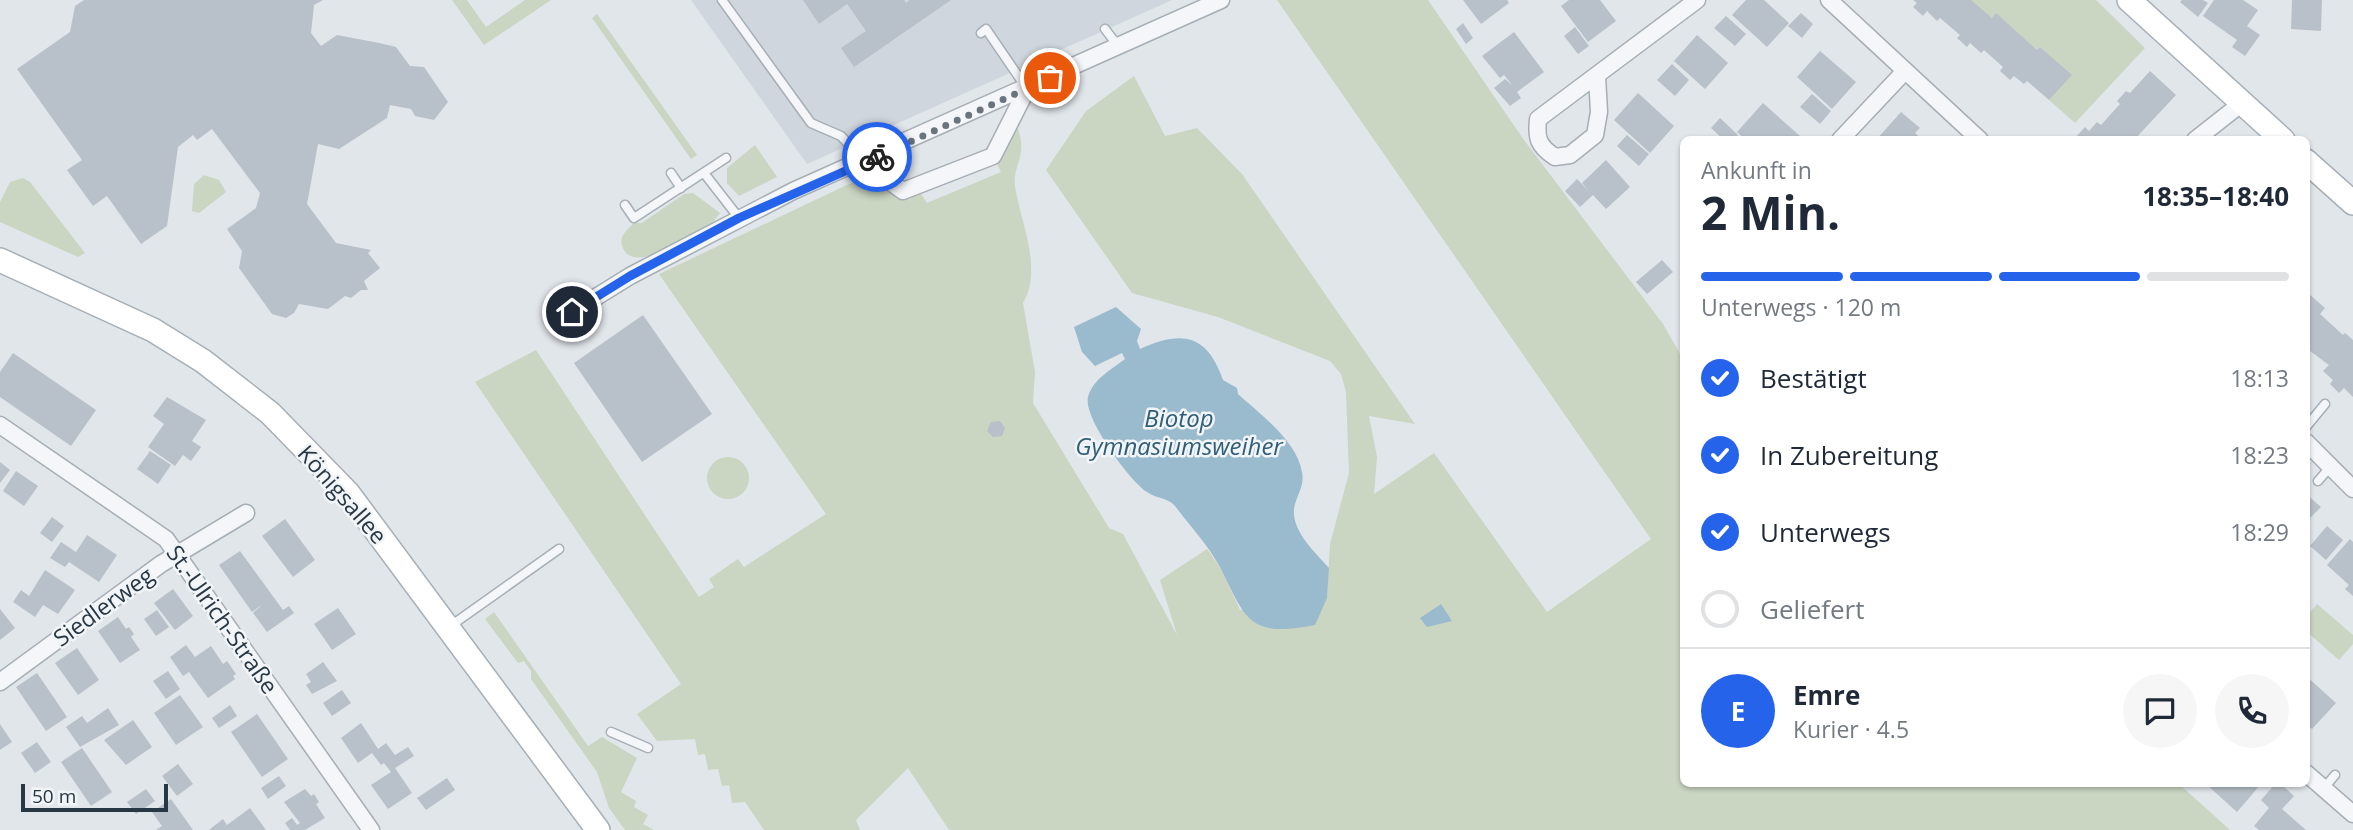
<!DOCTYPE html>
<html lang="de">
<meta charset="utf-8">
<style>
:root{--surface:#fff;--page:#f6f6f7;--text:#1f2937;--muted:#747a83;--line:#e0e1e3;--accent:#2563eb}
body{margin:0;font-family:"Open Sans",sans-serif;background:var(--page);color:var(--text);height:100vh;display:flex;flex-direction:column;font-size:26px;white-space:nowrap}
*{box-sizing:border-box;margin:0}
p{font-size:23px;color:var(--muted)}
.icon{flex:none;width:38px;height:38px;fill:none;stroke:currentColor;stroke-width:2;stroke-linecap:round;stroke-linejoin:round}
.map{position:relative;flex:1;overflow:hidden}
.sheet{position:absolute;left:1680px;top:136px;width:630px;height:651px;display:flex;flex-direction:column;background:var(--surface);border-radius:10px;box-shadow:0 2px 5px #0004}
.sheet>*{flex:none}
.scale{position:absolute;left:21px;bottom:18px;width:147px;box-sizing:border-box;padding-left:7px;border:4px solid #283744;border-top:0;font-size:19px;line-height:24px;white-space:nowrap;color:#283744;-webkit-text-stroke:5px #f1f5f8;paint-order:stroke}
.pin{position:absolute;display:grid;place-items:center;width:60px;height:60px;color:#fff;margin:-30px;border:4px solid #fff;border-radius:50%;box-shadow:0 2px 7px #0007}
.courier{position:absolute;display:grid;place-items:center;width:70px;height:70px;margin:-35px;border:5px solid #2563eb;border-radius:50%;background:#fff;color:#222;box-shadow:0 2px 9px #0007}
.headline em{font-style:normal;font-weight:700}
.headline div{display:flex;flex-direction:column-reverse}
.headline{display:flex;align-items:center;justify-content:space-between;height:119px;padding:0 21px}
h1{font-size:46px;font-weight:700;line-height:52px}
.bar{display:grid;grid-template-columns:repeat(4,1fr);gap:10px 7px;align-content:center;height:84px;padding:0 21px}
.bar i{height:9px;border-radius:5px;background:var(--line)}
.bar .selected{background:var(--accent)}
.bar p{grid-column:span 4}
.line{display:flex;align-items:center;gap:18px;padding:0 21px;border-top:2px solid var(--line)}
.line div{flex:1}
.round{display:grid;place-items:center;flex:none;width:74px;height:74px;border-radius:37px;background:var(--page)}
ol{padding:0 21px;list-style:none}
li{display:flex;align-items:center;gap:21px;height:77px}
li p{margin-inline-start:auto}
li .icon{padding:7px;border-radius:50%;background:var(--accent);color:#fff;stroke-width:4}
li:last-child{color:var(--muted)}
li i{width:38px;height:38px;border:4px solid var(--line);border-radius:50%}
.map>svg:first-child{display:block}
.built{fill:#cfd6dd}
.green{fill:#cad5c2}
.water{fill:#9abbcd}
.building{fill:#b8c1c9}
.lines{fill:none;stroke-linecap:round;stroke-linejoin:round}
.lane-casing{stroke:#a6aeb6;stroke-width:11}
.street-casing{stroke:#a6aeb6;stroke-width:19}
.secondary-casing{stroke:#a6aeb6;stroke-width:26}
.lane{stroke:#f4f6f9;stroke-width:8}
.street{stroke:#f4f6f9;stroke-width:16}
.secondary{stroke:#fff;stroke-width:23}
.done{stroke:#69747e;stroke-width:7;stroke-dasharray:0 12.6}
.route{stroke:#2563eb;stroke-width:9}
.labels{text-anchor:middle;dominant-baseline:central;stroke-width:5;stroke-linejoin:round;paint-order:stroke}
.street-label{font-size:23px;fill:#283744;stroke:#f1f5f8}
.water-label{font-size:24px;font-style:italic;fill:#2f5d7a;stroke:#f1f5f8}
</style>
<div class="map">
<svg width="2353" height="830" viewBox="0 0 2353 830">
<rect width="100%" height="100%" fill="#e1e6eb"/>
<polygon class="built" points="691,0 1172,0 807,164"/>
<g class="green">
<polygon points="452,0 467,0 486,27 525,0 551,0 484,45"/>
<path d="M1277,0H1428L1524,140L1663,324L1683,359L1684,784H2179L2230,830H949L908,768L856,820L860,830H764L745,802L732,803L729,785L722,786L718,769L708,770L705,754L698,755L695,739L657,741L637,714L681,684L475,382L536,350L699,597L714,587L709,579L738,559L744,567L826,514L659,274L889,165L909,200L918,189L927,203L1001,172L993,156L1006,130L1018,129C1028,157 1012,165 1015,187C1021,223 1043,269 1023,303L1035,372L1033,403L1109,528L1123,534L1177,635L1160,580L1207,549L1220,567L1240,610L1327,598L1330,544L1349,473L1346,392L1341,374L1330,361L1218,317L1132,293L1046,170L1086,111L1134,76L1165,136L1197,128L1242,174L1415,424L1369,416L1377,457L1374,494L1434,453L1547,612L1651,539Z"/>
<polygon points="1970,0 2096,0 2145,48 2075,123 2049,100 2071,75 2040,47 2037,50 1996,14 1992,18"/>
<polygon points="597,14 697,155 691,159 592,18"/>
<polygon points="755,145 777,177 739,196 727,183 727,168"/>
<polygon points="204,175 219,180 226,192 199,213 192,211 194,184"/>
<polygon points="23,178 30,182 85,253 78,257 0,222 0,202 10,182"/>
<path d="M693,193L720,213L713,222C696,231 633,279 622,246C619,236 627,230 634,223H642L684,194Z"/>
<circle cx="728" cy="478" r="21"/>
<polygon points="2317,604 2353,635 2353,644 2339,660 2307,632 2307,616"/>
<polygon points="494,612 588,746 602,737 637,758 621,792 636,801 634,807 648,815 643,824 654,830 625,830 609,808 597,772 531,679 531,671 524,661 518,663 485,619"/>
</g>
<g class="water">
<path d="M1116,307L1141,329L1137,341L1140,349C1182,330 1207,334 1223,380L1237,388L1238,394C1260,414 1297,441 1302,472C1305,487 1296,495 1294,509C1292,532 1315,552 1329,568L1327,598L1315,625C1249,638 1246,620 1220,567C1208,545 1190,526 1175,506C1167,497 1157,499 1147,492C1129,480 1083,417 1088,397C1093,379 1111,370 1125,359L1122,353L1095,366L1082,352L1074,327Z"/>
<polygon points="1441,604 1452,621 1427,627 1420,618"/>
</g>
<g class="building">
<polygon points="84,0 323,0 314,5 311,33 321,46 337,35 379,43 396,47 410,66 424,67 448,102 434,120 415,116 411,109 390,105 387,118 339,149 318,144 307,204 336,243 371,250 368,253 380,268 364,281 368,290 361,290 351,298 345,296 328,309 299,304 294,313 286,318 272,314 239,268 242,251 227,229 256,208 260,193 212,129 197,140 193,135 178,147 167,226 141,244 107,196 93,206 67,170 82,160 17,69 70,32 75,6"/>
<polygon points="803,0 904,0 906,3 910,0 951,0 854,67 841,48 866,31 847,4 819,24"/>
<polygon points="1463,0 1507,0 1509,3 1481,24"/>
<polygon points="1569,0 1600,0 1616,21 1588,42 1561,6"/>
<polygon points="1746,0 1764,0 1789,23 1767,47 1732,15"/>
<polygon points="1913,0 1971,0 1992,18 1996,13 2037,50 2040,47 2072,75 2049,100 2027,81 2024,84 2014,76 2010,80 2000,71 2003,67 1984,50 1981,53 1970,43 1967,47 1957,38 1960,35 1940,18 1937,21 1927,11 1923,16 1913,7 1917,3"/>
<polygon points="2182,0 2203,0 2208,3 2198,17 2180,2"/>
<polygon points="2214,0 2243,0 2258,10 2247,26 2260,35 2245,56 2232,47 2237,40 2203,16"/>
<polygon points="2292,0 2322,0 2321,31 2291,29"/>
<polygon points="1801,13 1813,24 1802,38 1788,26"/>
<polygon points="1726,16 1746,34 1735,46 1714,28"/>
<polygon points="1463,23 1473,38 1466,44 1456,29"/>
<polygon points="1575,27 1589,46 1578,54 1564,36"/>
<polygon points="1514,32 1544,72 1517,92 1521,98 1510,106 1494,88 1505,79 1512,85 1504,75 1500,78 1482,56"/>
<polygon points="1697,35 1728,63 1705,89 1674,61"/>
<polygon points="1820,51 1856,82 1832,109 1797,77"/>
<polygon points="1672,64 1689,80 1675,96 1657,80"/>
<polygon points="2150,71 2176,95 2134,140 2075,138 2085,127 2089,131 2097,122 2101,125 2120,104 2117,101 2126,91 2130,93"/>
<polygon points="1638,93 1674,126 1650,153 1614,120"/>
<polygon points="1812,94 1831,111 1820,124 1800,107"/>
<polygon points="1763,103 1800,136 1796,140 1746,140 1737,132"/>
<polygon points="1901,112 1920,128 1915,133 1923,140 1876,140"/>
<polygon points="1720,118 1738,135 1733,140 1724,140 1711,128"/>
<polygon points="1627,135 1649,154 1639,166 1617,146"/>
<polygon points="1606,160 1630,187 1606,209 1593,195 1580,207 1565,191 1577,179 1589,191 1582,183"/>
<polygon points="1662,260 1673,272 1647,294 1636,282"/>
<polygon points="2309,294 2325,308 2320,314 2343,335 2345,333 2353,340 2353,397 2344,388 2339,393 2330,384 2333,380 2323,371 2329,365 2306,348"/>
<polygon points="643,315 712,414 642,462 574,363"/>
<polygon points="13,353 96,410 71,446 0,397 0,372"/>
<polygon points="167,397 206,420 192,441 201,447 191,461 183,455 175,466 148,447 164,424 153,416"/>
<polygon points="1000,421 1005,428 1002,436 993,437 987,431 991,422"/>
<polygon points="150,451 171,465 158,484 137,469"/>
<polygon points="0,462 10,470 0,483"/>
<polygon points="16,471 38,486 24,506 3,491"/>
<polygon points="2306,494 2321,507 2306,522"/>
<polygon points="52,517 64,526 52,542 40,533"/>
<polygon points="285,519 315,560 293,577 262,536"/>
<polygon points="2327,526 2343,540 2326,560 2310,546"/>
<polygon points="87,535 117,555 99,582 69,562 65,567 50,558 61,542 76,552"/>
<polygon points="2350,539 2353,542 2353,596 2345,589 2349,585 2327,565"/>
<polygon points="240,551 283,610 289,606 294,613 267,632 253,613 262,605 252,612 219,565"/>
<polygon points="45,570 75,590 58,614 43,605 35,617 13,602 21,590 29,596"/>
<polygon points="173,589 193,616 175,630 154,603"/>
<polygon points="338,608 356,634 332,650 314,624"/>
<polygon points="0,609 15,628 0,640"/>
<polygon points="157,610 169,627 156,636 144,619"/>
<polygon points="118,617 126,629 129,627 134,634 131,637 140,650 120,663 98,631"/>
<polygon points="186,645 195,657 211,646 223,664 227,661 236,674 233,676 235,679 208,698 189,672 183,676 170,657"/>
<polygon points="77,648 99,680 78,695 55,663"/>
<polygon points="323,662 337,681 312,694 306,685 311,682 306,674"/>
<polygon points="168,671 180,689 166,699 153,681"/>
<polygon points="37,673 67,717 46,731 16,687"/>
<polygon points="2306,676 2336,703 2312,729 2306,724"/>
<polygon points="342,690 351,703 332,716 323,703"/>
<polygon points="180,695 203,727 176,745 154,713"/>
<polygon points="230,705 237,716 219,728 212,718"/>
<polygon points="108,708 119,725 80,747 66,727 82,716 87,723"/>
<polygon points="257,714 288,759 262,777 231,732"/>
<polygon points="133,720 152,747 126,765 104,740"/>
<polygon points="361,723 378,749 386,743 395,755 408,747 414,756 395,768 412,793 388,809 371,785 391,772 384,763 381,765 372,753 358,763 341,738"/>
<polygon points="0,724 12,742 0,750"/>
<polygon points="37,742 51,762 35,773 21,753"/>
<polygon points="82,748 112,792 91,806 61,762"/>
<polygon points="178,764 193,784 177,796 162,776"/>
<polygon points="279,776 286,786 268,799 261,788"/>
<polygon points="447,778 455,790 426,810 417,798"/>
<polygon points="2206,784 2261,784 2237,812"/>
<polygon points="2275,784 2281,784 2294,796 2282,809 2306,830 2259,830 2254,826 2269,808 2261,800"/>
<polygon points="146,789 155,801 136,814 127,802"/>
<polygon points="305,789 311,796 314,794 319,802 316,804 325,818 305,830 290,830 285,823 292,818 297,825 300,823 284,802"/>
<polygon points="171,799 193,830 156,830 162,826 152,812"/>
<polygon points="250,808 266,830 209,830 223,819 227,825"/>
</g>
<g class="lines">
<defs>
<g id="lane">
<polyline points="722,0 811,123 841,136 863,160"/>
<polyline points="1105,29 1118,46"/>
<polyline points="981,33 986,29 1027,89"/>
<polyline points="671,173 681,188"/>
<polyline points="704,173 739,218"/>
<polyline points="625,205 634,218 726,158"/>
<polyline points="2306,427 2325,404"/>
<polyline points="2318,481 2331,466"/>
<polyline points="449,627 559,549"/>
<polyline points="611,732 648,748"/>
<polyline points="2324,788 2335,775"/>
</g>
<g id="street">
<polyline points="1829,0 1980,140"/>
<path d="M1597,76L1599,112L1595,135L1570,155L1555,157C1538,146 1536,138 1538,119L1697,0"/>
<polyline points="1840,140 1905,71"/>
<polyline points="2195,140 2242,103"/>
<polyline points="864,163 903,191 993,156 1027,89"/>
<polyline points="572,312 630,276 793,191 1221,0"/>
<polyline points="0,425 166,539 371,830"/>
<polyline points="2306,442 2353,489"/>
<polyline points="0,682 161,564 246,513"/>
<polyline points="2306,773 2353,814"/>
</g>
<g id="secondary">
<polyline points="2129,0 2283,140"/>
<polyline points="2306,161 2353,203"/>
<polyline points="0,260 153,330 203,361 270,413 348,493 598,830"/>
</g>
</defs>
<use href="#lane" class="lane-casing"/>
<use href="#street" class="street-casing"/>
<use href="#secondary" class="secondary-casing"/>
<use href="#lane" class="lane"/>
<use href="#street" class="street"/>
<use href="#secondary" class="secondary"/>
</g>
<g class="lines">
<polyline class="done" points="877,157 1050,78"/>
<polyline class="route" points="572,312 630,276 739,218 877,157"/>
</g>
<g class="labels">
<g class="street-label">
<text transform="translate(343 494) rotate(49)">Königsallee</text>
<text transform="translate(103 606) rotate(-36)">Siedlerweg</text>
<text transform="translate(223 619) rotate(55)">St.-Ulrich-Straße</text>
</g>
<g class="water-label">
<text x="1179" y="417">Biotop<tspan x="1179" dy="28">Gymnasiumsweiher</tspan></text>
</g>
</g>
</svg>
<div class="scale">50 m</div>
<div class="pin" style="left:1050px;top:78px;background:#ea580c"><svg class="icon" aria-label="bag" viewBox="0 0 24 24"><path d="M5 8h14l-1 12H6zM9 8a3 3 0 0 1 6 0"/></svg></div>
<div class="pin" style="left:572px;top:312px;background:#1f2937"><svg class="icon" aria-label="home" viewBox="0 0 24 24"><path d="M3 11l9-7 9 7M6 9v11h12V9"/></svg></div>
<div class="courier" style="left:877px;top:157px"><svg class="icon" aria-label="bike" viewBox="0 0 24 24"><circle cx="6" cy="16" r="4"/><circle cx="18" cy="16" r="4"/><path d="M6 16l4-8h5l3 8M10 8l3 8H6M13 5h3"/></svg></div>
<section class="sheet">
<div class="headline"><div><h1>2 Min.</h1><p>Ankunft in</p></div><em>18:35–18:40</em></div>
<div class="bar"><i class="selected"></i><i class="selected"></i><i class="selected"></i><i></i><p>Unterwegs · 120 m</p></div>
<ol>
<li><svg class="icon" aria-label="check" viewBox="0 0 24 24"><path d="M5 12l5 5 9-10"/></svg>Bestätigt<p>18:13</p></li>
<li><svg class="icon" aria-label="check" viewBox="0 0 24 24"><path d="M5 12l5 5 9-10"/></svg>In Zubereitung<p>18:23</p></li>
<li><svg class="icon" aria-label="check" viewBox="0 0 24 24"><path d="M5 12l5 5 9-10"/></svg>Unterwegs<p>18:29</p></li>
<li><i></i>Geliefert</li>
</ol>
<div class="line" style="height:126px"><b class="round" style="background:var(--accent);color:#fff">E</b><div><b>Emre</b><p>Kurier · 4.5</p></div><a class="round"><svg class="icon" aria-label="chat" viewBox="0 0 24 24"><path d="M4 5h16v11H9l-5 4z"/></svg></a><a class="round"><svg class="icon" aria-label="phone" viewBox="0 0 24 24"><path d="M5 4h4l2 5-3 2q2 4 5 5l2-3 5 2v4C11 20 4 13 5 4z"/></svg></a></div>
</section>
</div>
